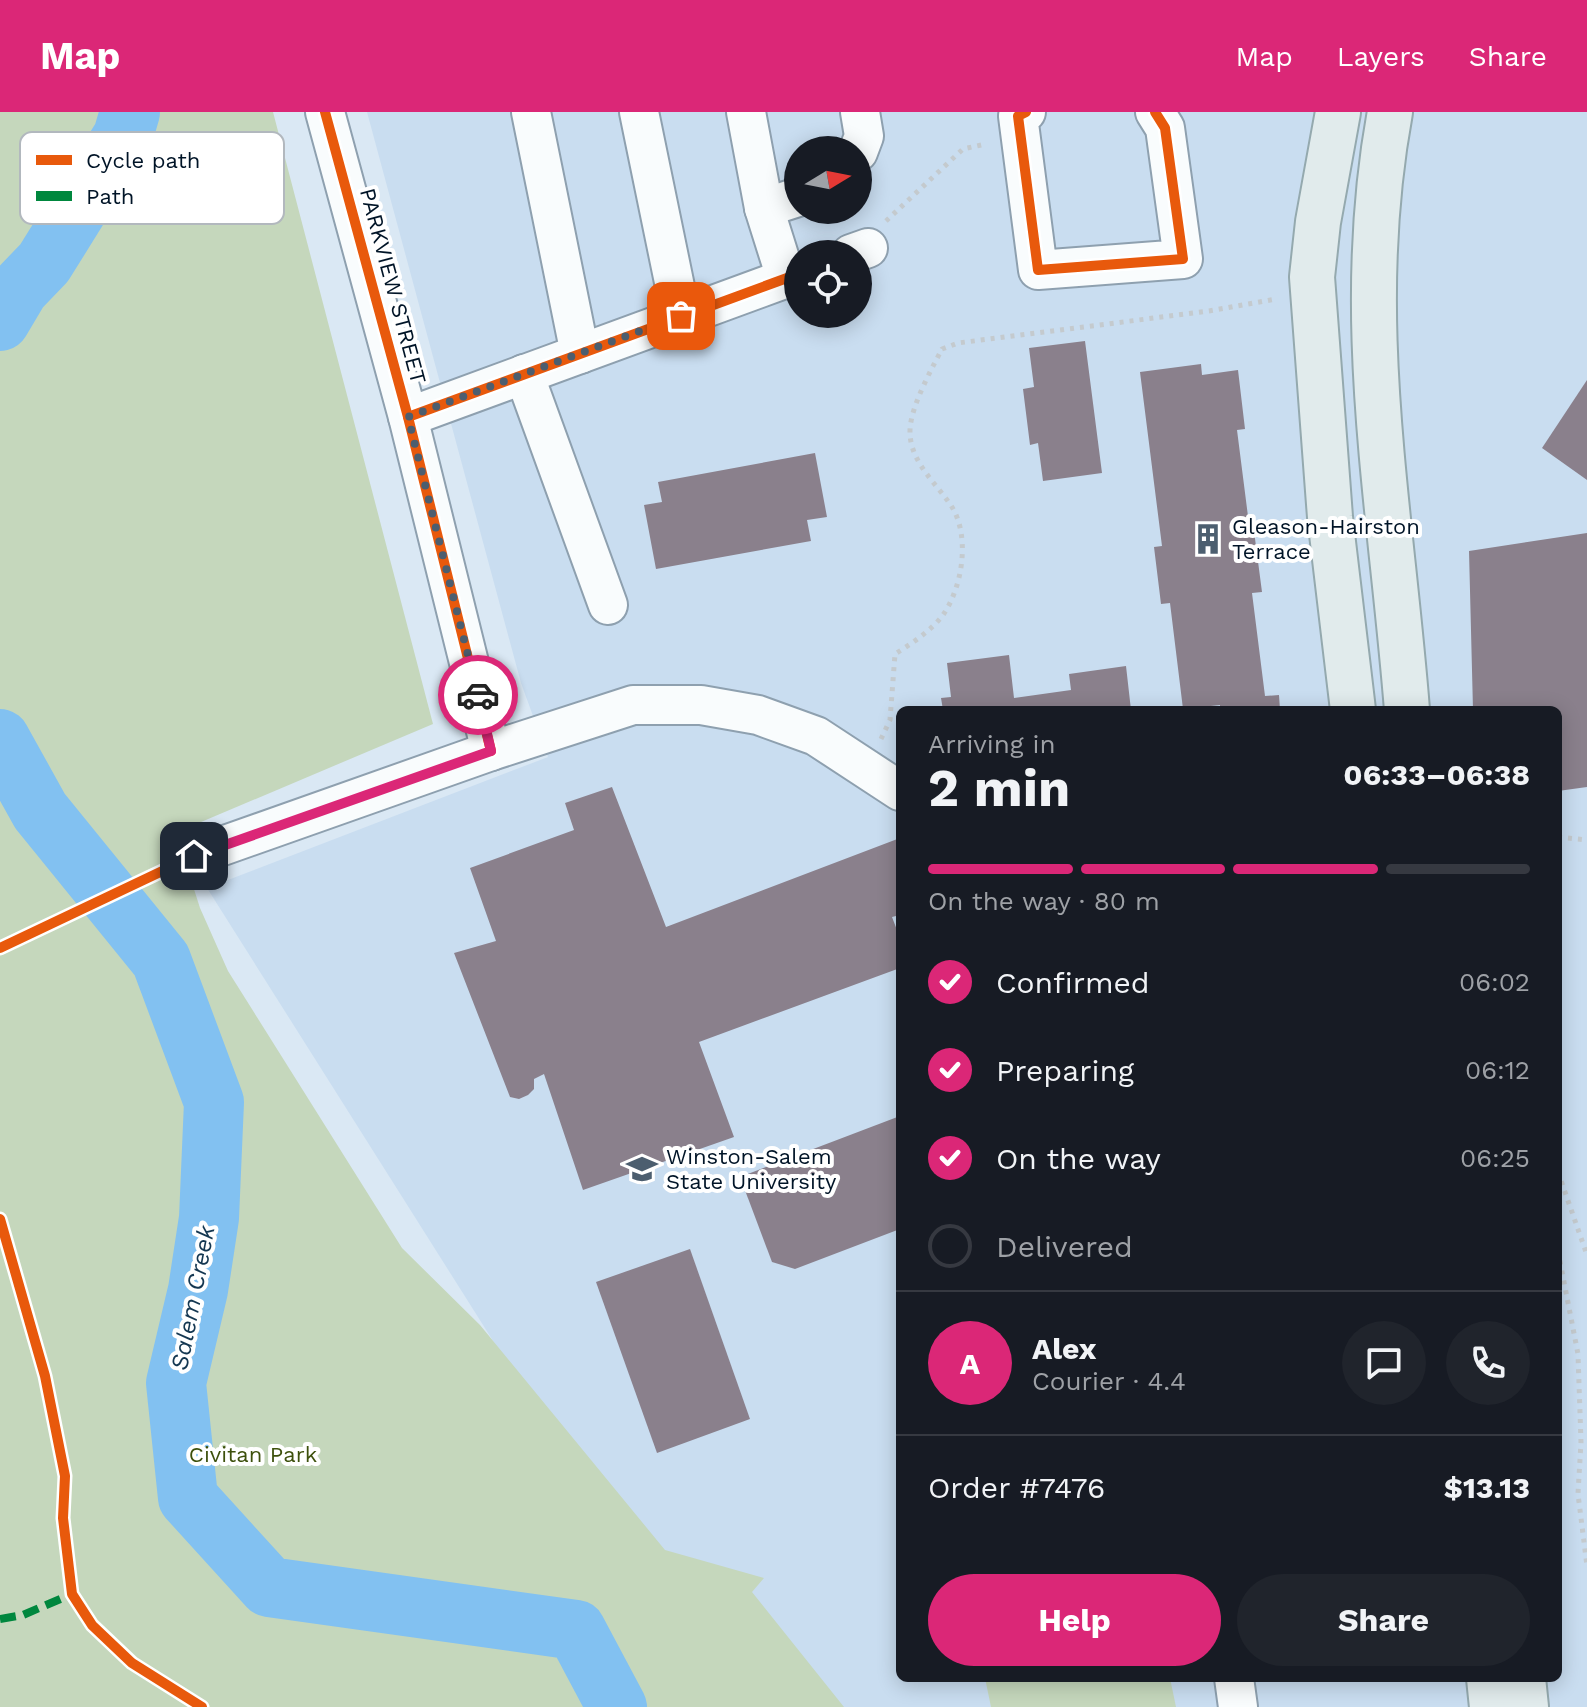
<!DOCTYPE html>
<meta charset="utf-8">
<style>
:root{--surface:#171b24;--page:#20242c;--text:#f1f3f6;--muted:#9ea1a6;--line:#363941;--accent:#db2777}
body{margin:0;font-family:"Work Sans",sans-serif;background:var(--page);color:var(--text);height:100vh;display:flex;flex-direction:column;font-size:30px;white-space:nowrap}
*{box-sizing:border-box;margin:0}
p{font-size:26px;color:var(--muted)}
.icon{flex:none;width:44px;height:44px;fill:none;stroke:currentColor;stroke-width:2;stroke-linecap:round;stroke-linejoin:round}
.map{position:relative;flex:1;overflow:hidden}
.side{position:absolute;left:896px;top:594px;width:666px;height:976px;display:flex;flex-direction:column;background:var(--surface);border-radius:12px;box-shadow:0 4px 20px #0003}
.side>*{flex:none}
.needle{width:52px;rotate:80deg}
.fabs{position:absolute;left:784px;top:24px;display:grid;gap:16px}
.fabs a{display:grid;place-items:center;width:88px;height:88px;border-radius:50%;background:var(--surface);box-shadow:0 4px 20px #0003;font-size:40px}
.pin{position:absolute;display:grid;place-items:center;width:68px;height:68px;color:#fff;margin:-34px;border-radius:16px;box-shadow:0 4px 12px #0006}
.courier{position:absolute;display:grid;place-items:center;width:80px;height:80px;margin:-40px;border:6px solid #db2777;border-radius:50%;background:#fff;color:#222;box-shadow:0 2px 10px #0007}
.overview em{font-style:normal;font-weight:700}
.overview div{display:flex;flex-direction:column-reverse}
.overview{display:flex;align-items:center;justify-content:space-between;height:136px;padding:0 32px}
h1{font-size:52px;font-weight:700;line-height:60px}
.bar{display:grid;grid-template-columns:repeat(4,1fr);gap:12px 8px;align-content:center;height:96px;padding:0 32px}
.bar i{height:10px;border-radius:6px;background:var(--line)}
.bar .selected{background:var(--accent)}
.bar p{grid-column:span 4}
.line{display:flex;align-items:center;gap:20px;padding:0 32px;border-top:2px solid var(--line)}
.line div{flex:1}
.round{display:grid;place-items:center;flex:none;width:84px;height:84px;border-radius:42px;background:var(--page)}
ol{padding:0 32px;list-style:none}
li{display:flex;align-items:center;gap:24px;height:88px}
li p{margin-inline-start:auto}
li .icon{padding:8px;border-radius:50%;background:var(--accent);color:#fff;stroke-width:4}
li:last-child{color:var(--muted)}
li i{width:44px;height:44px;border:4px solid var(--line);border-radius:50%}
.primary-button{display:flex;gap:16px;margin-top:auto;padding:16px 32px}
.primary-button a{flex:1;height:92px;border-radius:48px;background:var(--accent);color:#fff;font-size:32px;font-weight:700;line-height:92px;text-align:center}
.primary-button a+a{background:var(--page);color:var(--text)}
header{display:flex;align-items:center;gap:48px;box-sizing:border-box;height:112px;padding:0 40px;background:var(--accent);color:#fff}
header strong{font-size:38px}
nav{display:flex;gap:44px;margin-inline-start:auto;font-size:28px}
.map>svg:first-child{display:block}
.built{fill:#c9ddf0;fill-rule:evenodd}
.green{fill:#c5d7bc}
.lines{fill:none;stroke-linecap:round;stroke-linejoin:round}
.river{stroke:#82c1f1;stroke-width:60}
.building{fill:#8a808c}
.minor-casing{stroke:#8ea0af;stroke-width:42}
.major-casing{stroke:#94a9ae;stroke-width:48}
.path{stroke:#c4cace;stroke-width:5;stroke-dasharray:4 6;stroke-linecap:butt}
.minor{stroke:#f9fcfd;stroke-width:38}
.major{stroke:#e1ebec;stroke-width:44}
.quiet{stroke:#00873e;stroke-width:8;stroke-dasharray:16 8;stroke-linecap:butt}
.cycleway-casing{stroke:#fff;stroke-width:15}
.cycleway{stroke:#e8590c;stroke-width:10}
.done{stroke:#4c5e6f;stroke-width:8;stroke-dasharray:0 14.4}
.route{stroke:#db2777;stroke-width:10}
.labels{text-anchor:middle;dominant-baseline:central;stroke-width:8;stroke-linejoin:round;paint-order:stroke}
.street-label{font-size:22px;fill:#001427;stroke:#fff}
.poi-label{font-size:22px;fill:#001427;stroke:#fff;text-anchor:start}
.park-label{font-size:22px;fill:#3d500c;stroke:#fff}
.water-label{font-size:24px;font-style:italic;fill:#143751;stroke:#fff}
.key{fill:#fff;stroke:#b2b8be;stroke-width:2}
.key-label{font-size:22px;fill:#001427}
</style>
<header>
<strong>Map</strong>
<nav><a>Map</a><a>Layers</a><a>Share</a></nav>
</header>
<div class="map">
<svg width="1587" height="1595" viewBox="0 0 1587 1595">
<rect width="100%" height="100%" fill="#dae8f4"/>
<path class="built" d="M367,0H1587V1595H777L562,1338L207,776L548,645L521,571ZM798,38H858V98H798ZM798,142H858V202H798ZM900,598H1558V1566H900Z"/>
<g class="green">
<polygon points="0,0 273,0 433,612 194,713 178,727 200,796 228,859 402,1136 480,1213 665,1438 764,1466 752,1480 844,1595 0,1595"/>
<polygon points="985,1566 1170,1566 1176,1595 991,1595"/>
</g>
<g class="lines">
<g class="river">
<polyline points="0,209 19,177 44,151 123,24 130,0"/>
<polyline points="0,627 40,699 161,848 214,990 209,1106 198,1178 176,1271 188,1386 269,1475 576,1518 617,1595"/>
</g>
</g>
<g class="building">
<polygon points="1085,229 1102,361 1043,369 1038,331 1030,333 1023,277 1034,275 1029,236"/>
<polygon points="1201,252 1202,263 1238,258 1245,317 1237,318 1250,420 1254,419 1262,480 1252,481 1265,584 1279,583 1280,598 1220,598 1220,593 1183,597 1170,491 1161,492 1154,435 1162,434 1140,260"/>
<polygon points="1587,268 1587,368 1542,336"/>
<polygon points="815,341 827,405 807,408 811,429 656,457 644,393 662,390 658,370"/>
<polygon points="1587,421 1587,675 1558,679 1558,598 1473,598 1469,439"/>
<polygon points="1009,543 1014,586 1071,578 1069,562 1126,554 1131,598 943,598 941,586 951,585 947,551"/>
<polygon points="612,675 666,815 900,726 900,785 897,787 900,803 892,805 900,826 900,856 699,930 734,1025 583,1078 544,962 534,967 534,977 528,983 519,987 510,985 454,841 496,829 470,756 574,718 565,691"/>
<polygon points="900,1004 900,1117 795,1157 772,1150 740,1065"/>
<polygon points="690,1137 750,1307 657,1341 596,1170"/>
</g>
<g class="lines">
<defs>
<g id="minor">
<polyline points="325,0 408,305 491,639"/>
<polyline points="531,0 580,242"/>
<polyline points="639,0 681,204"/>
<polyline points="746,0 764,96"/>
<polyline points="1026,0 1018,4 1038,158 1183,147 1165,16 1155,0"/>
<polyline points="858,40 864,24 860,0"/>
<polyline points="851,142 868,136"/>
<polyline points="786,166 764,96 798,85"/>
<polyline points="524,262 608,493"/>
<polyline points="408,305 798,162"/>
<polyline points="194,744 491,639 633,593 701,593 758,603 816,624 900,679"/>
<polyline points="1234,1566 1238,1595"/>
</g>
<g id="major">
<polyline points="1338,0 1318,110 1312,165 1330,405 1353,598"/>
<path d="M1390,0C1352,204 1391,395 1407,598"/>
<polyline points="1489,1566 1492,1595"/>
<polyline points="1523,1566 1526,1595"/>
</g>
</defs>
<use href="#minor" class="minor-casing"/>
<use href="#major" class="major-casing"/>
<g class="path">
<polyline points="886,109 963,37 986,32"/>
<path d="M881,627L890,608L895,542C911,532 932,518 943,503C963,474 971,422 950,392C934,369 909,348 910,318C911,294 931,258 942,237L958,231L1209,199L1276,187"/>
<polyline points="1558,725 1587,728"/>
<polyline points="1558,1060 1587,1143"/>
<polyline points="1558,1139 1578,1242 1581,1330 1578,1382 1587,1454"/>
</g>
<use href="#minor" class="minor"/>
<use href="#major" class="major"/>
<polyline class="quiet" points="0,1507 23,1503 72,1482"/>
<defs>
<g id="cycleway">
<polyline points="325,0 408,305 491,639"/>
<polyline points="1026,0 1018,4 1038,158 1183,147 1165,16 1155,0"/>
<polyline points="408,305 798,162"/>
<polyline points="0,836 194,744"/>
<polyline points="0,1107 45,1264 65,1364 63,1406 72,1482 92,1513 132,1551 202,1595"/>
</g>
</defs>
<use href="#cycleway" class="cycleway-casing"/>
<use href="#cycleway" class="cycleway"/>
</g>
<g class="lines">
<polyline class="done" points="478,583 408,305 681,204"/>
<polyline class="route" points="194,744 491,639 478,583"/>
</g>
<defs>
<symbol id="building-bare" viewBox="-9 -9 18 18"><path d="M-4-6H4V6H1V3H-1V6H-4ZM-2.5-4.3h1.7v1.8h-1.7ZM.8-4.3h1.7v1.8H.8ZM-2.5-1h1.7V.8h-1.7ZM.8-1h1.7V.8H.8Z" fill="#4c5e6f" stroke="#fff" stroke-width="2.5" paint-order="stroke"/></symbol>
<symbol id="university-bare" viewBox="-9 -9 18 18"><path d="M0-5L7-2L0 1L-7-2ZM-4 1L0 2.5L4 1V4Q0 6-4 4Z" fill="#4c5e6f" stroke="#fff" stroke-width="2.5" paint-order="stroke"/></symbol>
</defs>
<g fill-rule="evenodd">
<use href="#building-bare" x="1186" y="405" width="44" height="44"/>
<use href="#university-bare" x="620" y="1035" width="44" height="44"/>
</g>
<g class="labels">
<g class="street-label">
<text transform="translate(393 174) rotate(75)">PARKVIEW STREET</text>
</g>
<g class="poi-label">
<text x="1232" y="414">Gleason-Hairston<tspan x="1232" dy="25">Terrace</tspan></text>
<text x="666" y="1044">Winston-Salem<tspan x="666" dy="25">State University</tspan></text>
</g>
<g class="park-label">
<text x="253" y="1342">Civitan Park</text>
</g>
<g class="water-label">
<text transform="translate(193 1186) rotate(-79)">Salem Creek</text>
</g>
</g>
<rect x="20" y="20" width="264" height="92" rx="12" class="key"/>
<rect x="36" y="43" width="36" height="10" fill="#e8590c"/>
<rect x="36" y="79" width="36" height="10" fill="#00873e"/>
<g class="key-label">
<text x="86" y="56">Cycle path</text>
<text x="86" y="92">Path</text>
</g>
</svg>
<div class="fabs">
<a><svg class="needle" viewBox="-14 -14 28 28"><path d="M0-13l5 13h-10z" fill="#e53935"/><path d="M0 13l5-13h-10z" fill="#9ea1a6"/></svg></a>
<a><svg class="icon" aria-label="locate" viewBox="0 0 24 24"><circle cx="12" cy="12" r="6"/><path d="M12 2v4M12 18v4M2 12h4M18 12h4"/></svg></a>
</div>
<div class="pin" style="left:681px;top:204px;background:#ea580c"><svg class="icon" aria-label="bag" viewBox="0 0 24 24"><path d="M5 8h14l-1 12H6zM9 8a3 3 0 0 1 6 0"/></svg></div>
<div class="pin" style="left:194px;top:744px;background:#1f2937"><svg class="icon" aria-label="home" viewBox="0 0 24 24"><path d="M3 11l9-7 9 7M6 9v11h12V9"/></svg></div>
<div class="courier" style="left:478px;top:583px"><svg class="icon" aria-label="car" viewBox="0 0 24 24"><path d="M5 17H2v-5l4-1 3-4h7l3 4 3 1v5h-3M9 17h6M6 11h13"/><circle cx="7" cy="17" r="2"/><circle cx="17" cy="17" r="2"/></svg></div>
<section class="side">
<div class="overview"><div><h1>2 min</h1><p>Arriving in</p></div><em>06:33–06:38</em></div>
<div class="bar"><i class="selected"></i><i class="selected"></i><i class="selected"></i><i></i><p>On the way · 80 m</p></div>
<ol>
<li><svg class="icon" aria-label="check" viewBox="0 0 24 24"><path d="M5 12l5 5 9-10"/></svg>Confirmed<p>06:02</p></li>
<li><svg class="icon" aria-label="check" viewBox="0 0 24 24"><path d="M5 12l5 5 9-10"/></svg>Preparing<p>06:12</p></li>
<li><svg class="icon" aria-label="check" viewBox="0 0 24 24"><path d="M5 12l5 5 9-10"/></svg>On the way<p>06:25</p></li>
<li><i></i>Delivered</li>
</ol>
<div class="line" style="height:144px"><b class="round" style="background:var(--accent);color:#fff">A</b><div><b>Alex</b><p>Courier · 4.4</p></div><a class="round"><svg class="icon" aria-label="chat" viewBox="0 0 24 24"><path d="M4 5h16v11H9l-5 4z"/></svg></a><a class="round"><svg class="icon" aria-label="phone" viewBox="0 0 24 24"><path d="M5 4h4l2 5-3 2q2 4 5 5l2-3 5 2v4C11 20 4 13 5 4z"/></svg></a></div>
<div class="line" style="height:104px"><div>Order #7476</div><b>$13.13</b></div>
<div class="primary-button"><a>Help</a><a>Share</a></div>
</section>
</div>
